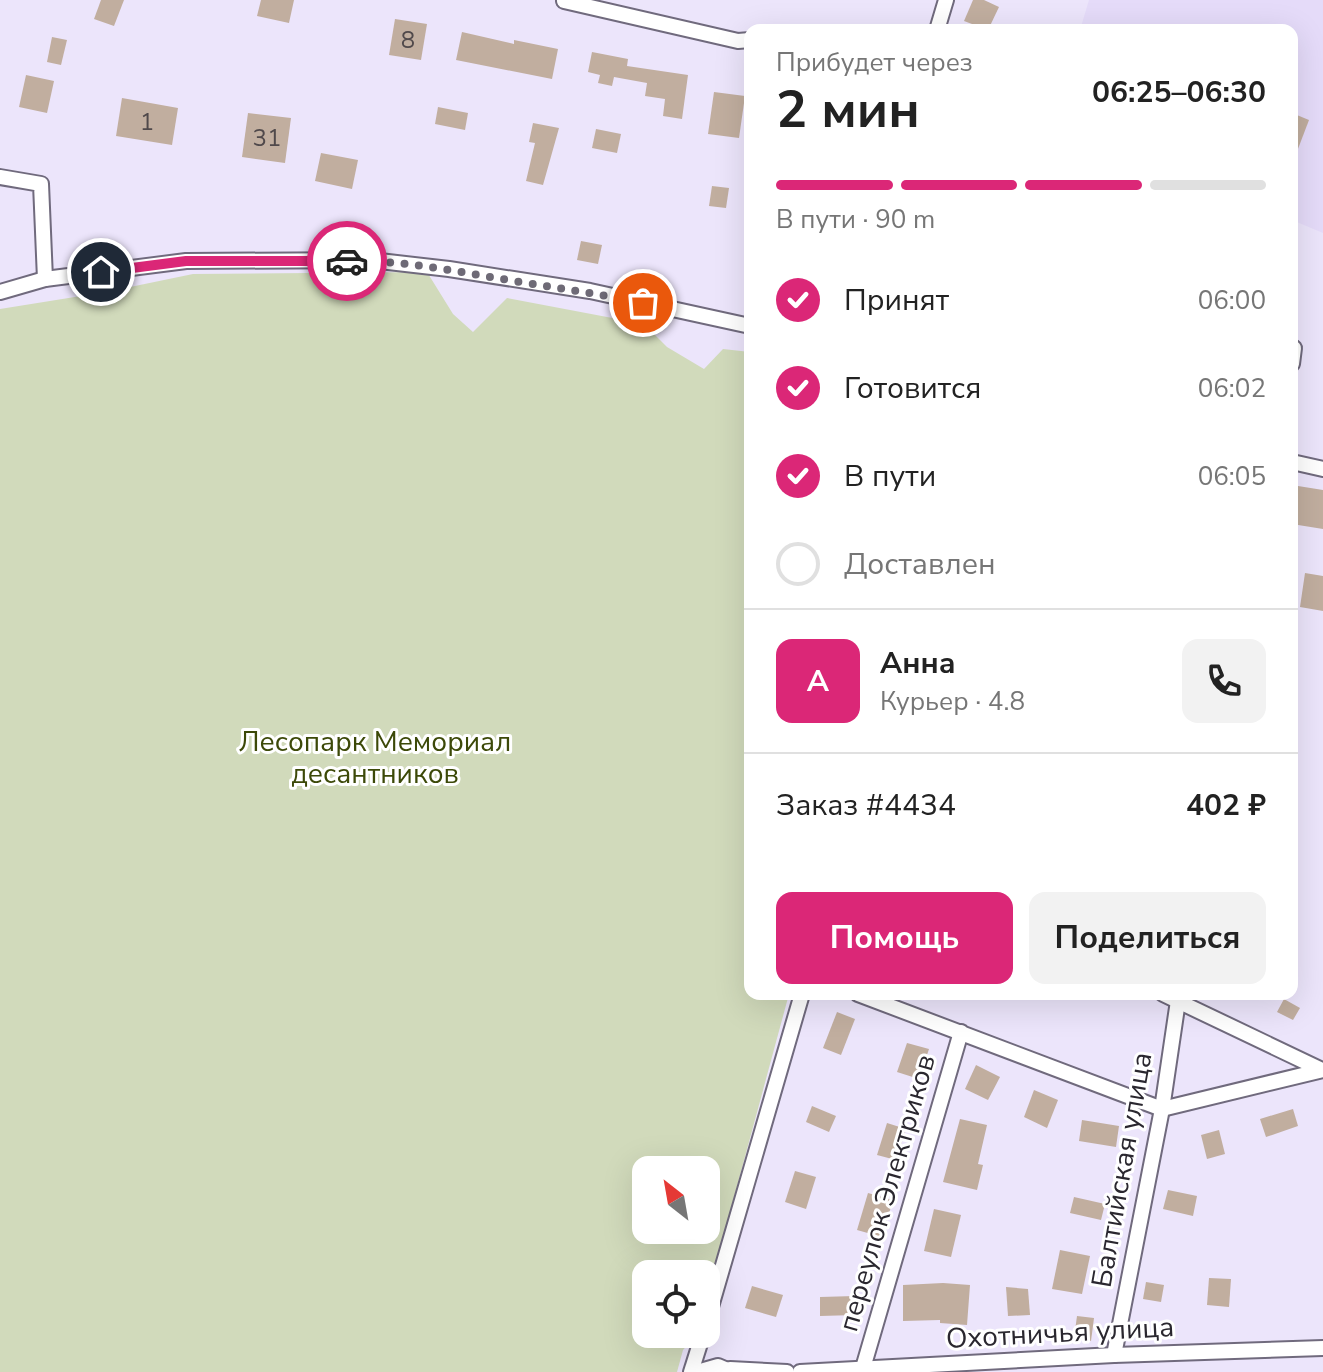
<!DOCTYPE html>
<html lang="ru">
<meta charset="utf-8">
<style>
:root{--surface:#fff;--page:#f2f2f2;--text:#222;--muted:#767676;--line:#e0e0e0;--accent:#db2777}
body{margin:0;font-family:"Nunito Sans",sans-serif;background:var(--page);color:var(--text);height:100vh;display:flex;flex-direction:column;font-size:30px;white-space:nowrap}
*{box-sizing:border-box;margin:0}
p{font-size:26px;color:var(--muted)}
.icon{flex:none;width:44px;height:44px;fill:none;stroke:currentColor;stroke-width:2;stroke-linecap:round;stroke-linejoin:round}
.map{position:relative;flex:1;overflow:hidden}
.details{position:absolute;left:744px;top:24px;width:554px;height:976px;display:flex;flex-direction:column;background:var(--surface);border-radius:16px;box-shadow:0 8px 32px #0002}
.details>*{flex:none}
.needle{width:52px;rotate:329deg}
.tools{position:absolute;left:632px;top:1156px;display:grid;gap:16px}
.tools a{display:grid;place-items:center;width:88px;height:88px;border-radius:16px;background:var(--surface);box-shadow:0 8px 32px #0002;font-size:40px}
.pin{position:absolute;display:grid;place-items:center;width:68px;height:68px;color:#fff;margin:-34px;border:4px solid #fff;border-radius:50%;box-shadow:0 2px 8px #0007}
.courier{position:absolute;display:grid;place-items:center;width:80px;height:80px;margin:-40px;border:6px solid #db2777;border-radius:50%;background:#fff;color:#222;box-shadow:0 2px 10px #0007}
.summary em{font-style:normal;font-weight:700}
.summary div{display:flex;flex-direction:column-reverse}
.summary{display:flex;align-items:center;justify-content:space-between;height:136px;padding:0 32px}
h1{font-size:52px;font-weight:700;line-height:60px}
.bar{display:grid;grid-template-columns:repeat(4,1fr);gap:12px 8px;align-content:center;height:96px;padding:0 32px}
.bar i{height:10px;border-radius:6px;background:var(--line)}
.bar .selected{background:var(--accent)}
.bar p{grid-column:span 4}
.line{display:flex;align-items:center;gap:20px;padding:0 32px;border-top:2px solid var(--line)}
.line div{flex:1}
.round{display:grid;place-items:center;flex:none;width:84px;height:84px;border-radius:16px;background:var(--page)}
ol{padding:0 32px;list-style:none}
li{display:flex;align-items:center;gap:24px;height:88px}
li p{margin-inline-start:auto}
li .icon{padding:8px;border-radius:50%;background:var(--accent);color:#fff;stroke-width:4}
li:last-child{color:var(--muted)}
li i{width:44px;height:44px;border:4px solid var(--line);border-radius:50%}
.primary-button{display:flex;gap:16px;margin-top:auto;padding:16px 32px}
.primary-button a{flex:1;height:92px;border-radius:16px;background:var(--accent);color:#fff;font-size:32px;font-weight:700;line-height:92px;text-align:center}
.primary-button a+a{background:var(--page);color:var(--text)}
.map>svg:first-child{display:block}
.built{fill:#e5dbf9}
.green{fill:#d1dabb;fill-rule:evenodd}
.building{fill:#c1ae9f}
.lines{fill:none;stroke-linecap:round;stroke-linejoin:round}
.minor-casing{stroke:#706a7d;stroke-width:18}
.minor{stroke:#fff;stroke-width:14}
.done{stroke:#6e6a76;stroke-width:8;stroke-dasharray:0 14.4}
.route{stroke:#db2777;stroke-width:10}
.labels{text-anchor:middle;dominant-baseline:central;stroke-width:6;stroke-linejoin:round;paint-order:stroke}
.number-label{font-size:24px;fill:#50494b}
.park-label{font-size:28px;fill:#3c4908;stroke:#fff}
.street-label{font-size:28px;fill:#2a272f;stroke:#fff}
</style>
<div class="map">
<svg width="1323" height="1372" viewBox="0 0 1323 1372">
<rect width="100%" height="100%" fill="#ece5fb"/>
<polygon class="built" points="1089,0 1323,0 1323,233 1292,220 1292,30 1080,30"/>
<path class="green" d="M427,272L453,314L473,332L507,298L644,324L667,347L704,369L723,349L750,352V994H789L706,1301V1274H646V1334H697L683,1350L677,1372H0V309L106,292L193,274ZM646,1170H706V1230H646Z"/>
<g class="building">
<polygon points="101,0 124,0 114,26 94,19"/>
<polygon points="261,0 294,0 289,23 257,16"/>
<polygon points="973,0 984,0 999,7 988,30 964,21"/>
<polygon points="395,19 427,24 421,60 389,55"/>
<polygon points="462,32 514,44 514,40 558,49 552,79 456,60"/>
<polygon points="52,37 67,40 61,65 47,62"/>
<polygon points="592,52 628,59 627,66 688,75 682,119 663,116 665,99 645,96 647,83 614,77 612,86 598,83 600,75 588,72"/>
<polygon points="26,75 54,81 47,113 19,107"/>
<polygon points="714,92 745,96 739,138 708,134"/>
<polygon points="122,98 178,108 172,145 116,136"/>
<polygon points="438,107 468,113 465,130 435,124"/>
<polygon points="248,113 291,118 285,163 242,157"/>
<polygon points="1292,113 1309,120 1293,162 1292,162"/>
<polygon points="533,123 559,128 543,185 526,181 535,143 529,142"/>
<polygon points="596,129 621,134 617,153 592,148"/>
<polygon points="321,153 358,160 352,189 315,181"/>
<polygon points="712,186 729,188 726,208 709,206"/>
<polygon points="581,241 602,245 598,264 577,260"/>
<polygon points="1298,486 1323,490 1323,529 1292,524"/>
<polygon points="1305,573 1323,576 1323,611 1300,607"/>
<polygon points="1284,999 1300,1008 1293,1020 1277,1012"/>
<polygon points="837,1012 855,1019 841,1055 823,1048"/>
<polygon points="907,1043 929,1049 919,1079 897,1072"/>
<polygon points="976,1065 1000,1077 988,1100 965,1089"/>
<polygon points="1034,1090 1058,1100 1047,1128 1024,1117"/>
<polygon points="812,1106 836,1116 829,1132 806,1122"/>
<polygon points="1293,1109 1298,1126 1266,1137 1260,1119"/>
<polygon points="960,1119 987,1125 978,1164 983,1165 977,1190 943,1182"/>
<polygon points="1082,1120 1119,1126 1116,1147 1079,1141"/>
<polygon points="887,1123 906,1129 896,1160 877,1155"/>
<polygon points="1219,1130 1225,1154 1207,1159 1201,1135"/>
<polygon points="795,1171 816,1177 806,1209 785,1202"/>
<polygon points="1168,1190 1197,1196 1193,1216 1163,1209"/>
<polygon points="868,1193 893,1200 882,1237 857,1230"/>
<polygon points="1074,1197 1105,1204 1101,1220 1070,1213"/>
<polygon points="934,1209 961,1215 951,1257 924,1251"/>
<polygon points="1060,1250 1090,1256 1082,1294 1052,1289"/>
<polygon points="1209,1278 1231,1279 1229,1307 1207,1305"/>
<polygon points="1146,1282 1164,1285 1161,1302 1143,1299"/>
<polygon points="943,1283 970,1285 967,1325 940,1323 940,1320 903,1321 903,1285"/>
<polygon points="752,1286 783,1295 776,1317 745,1308"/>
<polygon points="1006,1287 1028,1289 1030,1315 1008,1316"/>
<polygon points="855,1296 855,1315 820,1316 820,1297"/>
<polygon points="1077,1316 1094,1318 1091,1341 1074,1338"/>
</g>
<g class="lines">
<defs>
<g id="minor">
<polyline points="564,1 738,41 750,40"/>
<polyline points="937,30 946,0"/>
<polyline points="0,177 41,184 45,279"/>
<polyline points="0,292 45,279 186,261 371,260 449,269 590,291 750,326"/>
<polyline points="1292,364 1294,348"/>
<polyline points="1292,462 1323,469"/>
<polyline points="858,994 1162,1109 1323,1070"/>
<polyline points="1163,994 1322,1070"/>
<polyline points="706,1324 802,994"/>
<polyline points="1114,1355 1162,1109 1179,994"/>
<polyline points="863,1368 961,1032"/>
<polyline points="730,1369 787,1372"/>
<polyline points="691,1372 703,1334"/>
<polyline points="697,1372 718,1366 732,1372"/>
<polyline points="800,1372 1114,1355 1323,1348"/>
</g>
</defs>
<use href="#minor" class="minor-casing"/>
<use href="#minor" class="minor"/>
</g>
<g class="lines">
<path class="done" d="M347,261C404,260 459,272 514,281C558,288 600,294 643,303"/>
<polyline class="route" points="101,272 186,261 347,261"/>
</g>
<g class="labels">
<g class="number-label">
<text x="408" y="40">8</text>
<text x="147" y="122">1</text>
<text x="267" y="138">31</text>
</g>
<g class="park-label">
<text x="375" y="742">Лесопарк Мемориал<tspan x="375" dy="32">десантников</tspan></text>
</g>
<g class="street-label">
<text transform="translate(1122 1170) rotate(-80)">Балтийская улица</text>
<text transform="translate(887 1193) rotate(-74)">переулок Электриков</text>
<text transform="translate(1060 1333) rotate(-3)">Охотничья улица</text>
</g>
</g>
</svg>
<div class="tools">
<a><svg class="needle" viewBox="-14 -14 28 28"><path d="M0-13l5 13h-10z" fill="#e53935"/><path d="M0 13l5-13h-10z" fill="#767676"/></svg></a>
<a><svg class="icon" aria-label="locate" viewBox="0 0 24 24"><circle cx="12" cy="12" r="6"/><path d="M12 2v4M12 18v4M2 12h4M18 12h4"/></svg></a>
</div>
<div class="pin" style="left:643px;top:303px;background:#ea580c"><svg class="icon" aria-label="bag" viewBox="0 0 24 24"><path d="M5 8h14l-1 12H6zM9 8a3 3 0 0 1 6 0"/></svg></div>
<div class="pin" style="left:101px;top:272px;background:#1f2937"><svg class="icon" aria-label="home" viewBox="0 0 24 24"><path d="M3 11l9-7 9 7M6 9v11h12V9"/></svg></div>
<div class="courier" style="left:347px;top:261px"><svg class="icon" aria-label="car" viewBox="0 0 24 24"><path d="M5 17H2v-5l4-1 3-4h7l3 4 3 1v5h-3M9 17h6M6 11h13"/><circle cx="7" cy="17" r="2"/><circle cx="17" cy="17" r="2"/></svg></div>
<section class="details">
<div class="summary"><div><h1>2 мин</h1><p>Прибудет через</p></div><em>06:25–06:30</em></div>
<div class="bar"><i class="selected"></i><i class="selected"></i><i class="selected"></i><i></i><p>В пути · 90 m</p></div>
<ol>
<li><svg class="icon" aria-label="check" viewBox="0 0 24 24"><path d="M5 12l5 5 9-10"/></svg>Принят<p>06:00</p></li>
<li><svg class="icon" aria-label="check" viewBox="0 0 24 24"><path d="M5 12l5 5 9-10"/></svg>Готовится<p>06:02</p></li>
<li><svg class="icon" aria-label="check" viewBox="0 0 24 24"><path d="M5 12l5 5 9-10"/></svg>В пути<p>06:05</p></li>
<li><i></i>Доставлен</li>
</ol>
<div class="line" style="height:144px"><b class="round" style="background:var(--accent);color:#fff">А</b><div><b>Анна</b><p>Курьер · 4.8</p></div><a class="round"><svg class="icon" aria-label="phone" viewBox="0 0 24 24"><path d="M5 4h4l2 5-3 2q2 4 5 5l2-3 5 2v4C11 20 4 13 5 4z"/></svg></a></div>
<div class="line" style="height:104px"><div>Заказ #4434</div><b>402 ₽</b></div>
<div class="primary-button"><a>Помощь</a><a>Поделиться</a></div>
</section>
</div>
